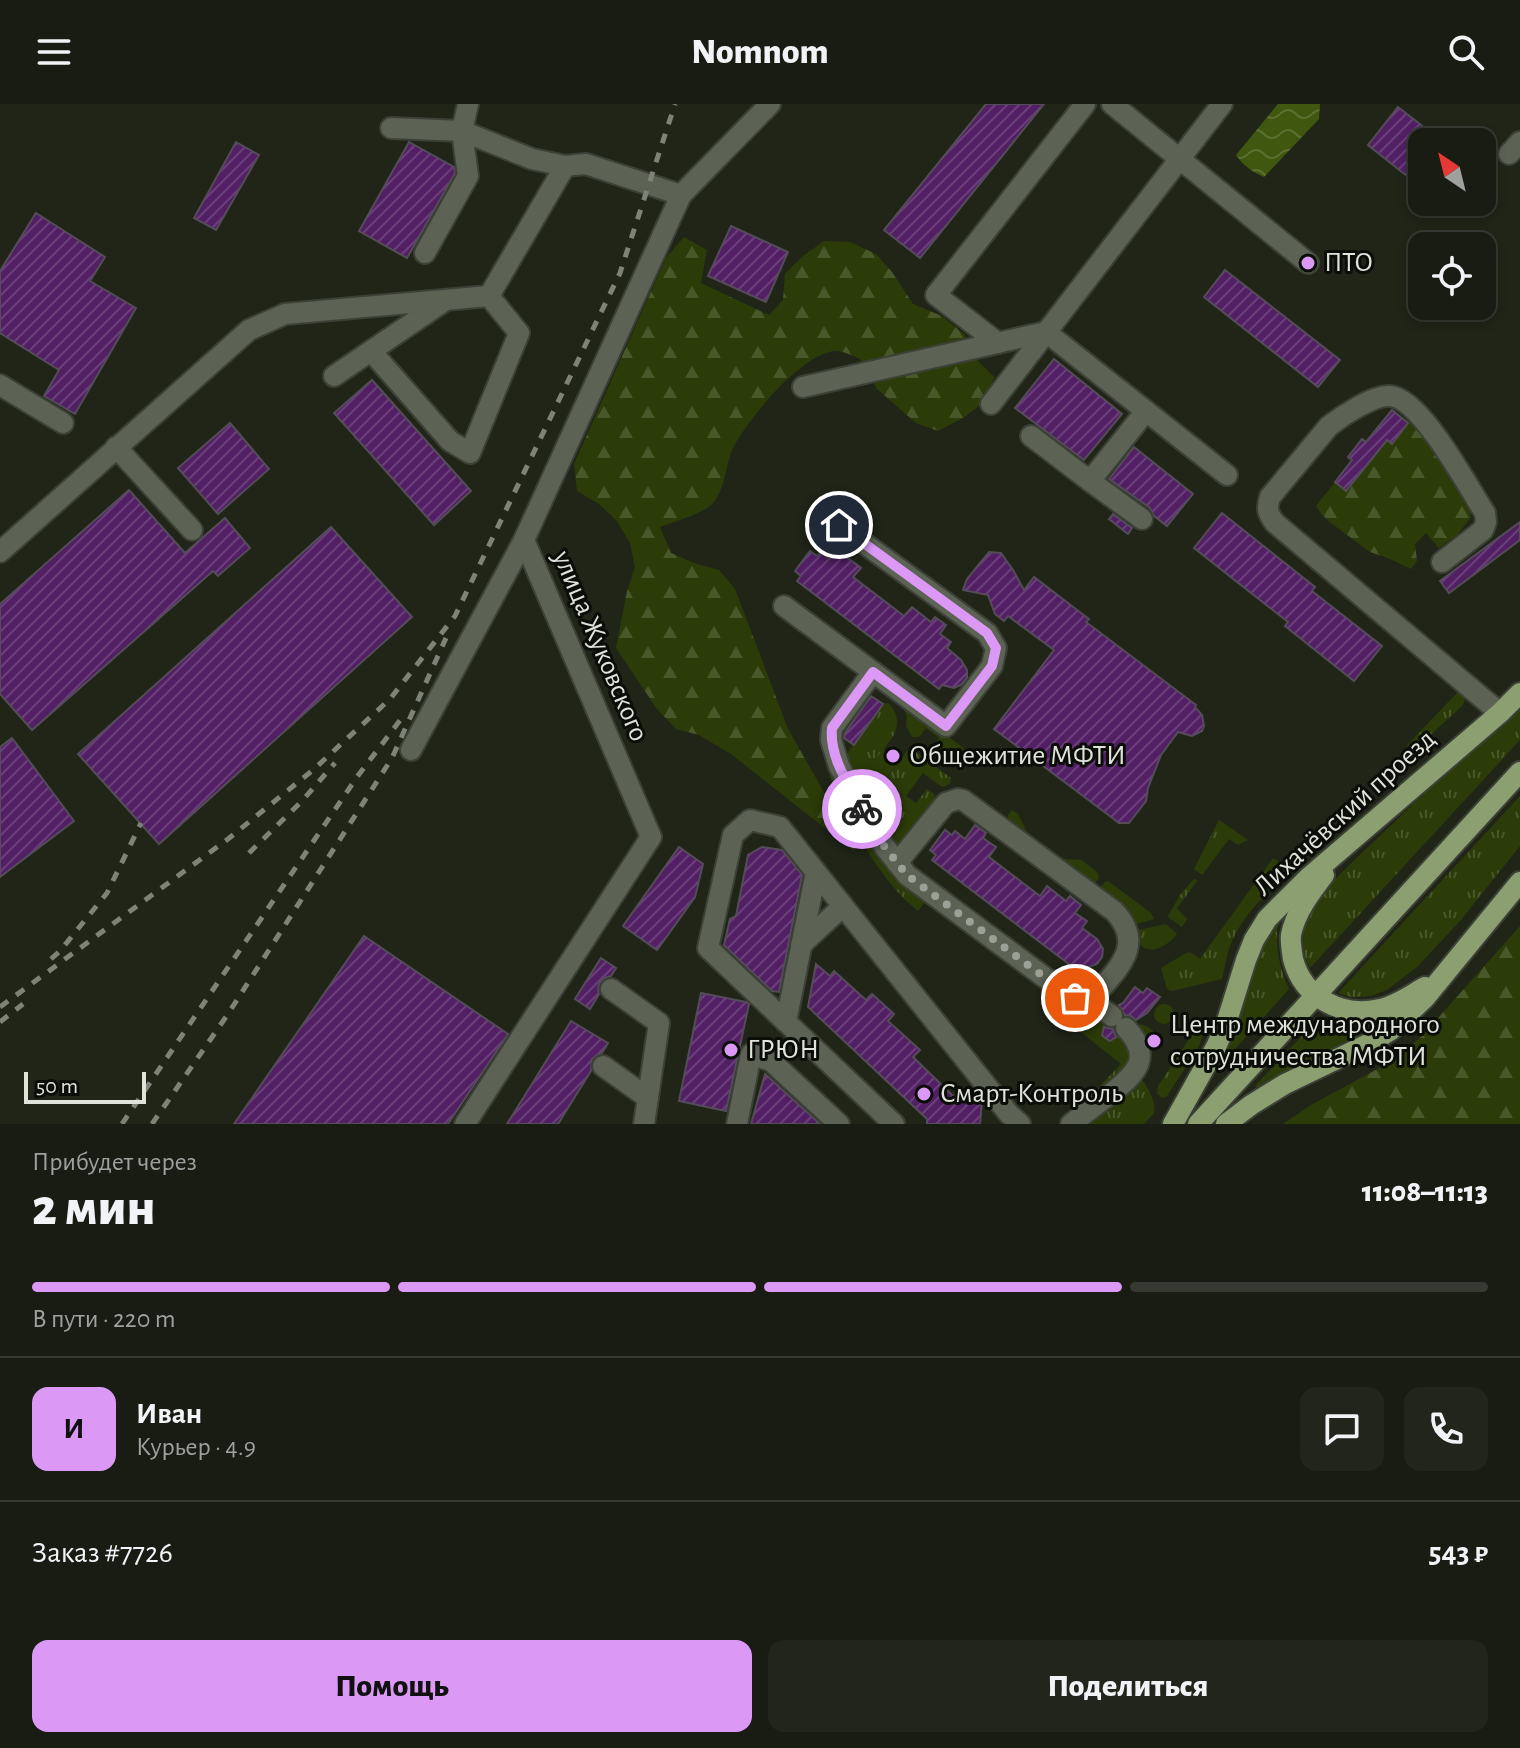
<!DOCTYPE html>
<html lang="ru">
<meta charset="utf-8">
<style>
:root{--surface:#181c12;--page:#21251b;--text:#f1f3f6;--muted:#9fa19f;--line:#363a32;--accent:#db99f5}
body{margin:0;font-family:"Alegreya Sans",sans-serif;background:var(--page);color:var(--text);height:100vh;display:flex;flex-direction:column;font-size:30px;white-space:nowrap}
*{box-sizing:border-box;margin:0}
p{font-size:26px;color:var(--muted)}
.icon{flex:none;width:44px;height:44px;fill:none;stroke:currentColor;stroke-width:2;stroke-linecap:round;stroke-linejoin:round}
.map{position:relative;height:1020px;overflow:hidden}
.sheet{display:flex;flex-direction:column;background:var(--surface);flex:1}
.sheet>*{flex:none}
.needle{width:52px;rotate:325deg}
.buttons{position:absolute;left:1408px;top:24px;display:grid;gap:16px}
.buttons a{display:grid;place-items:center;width:88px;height:88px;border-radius:16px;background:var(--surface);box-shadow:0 4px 12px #0003,0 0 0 2px var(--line);font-size:40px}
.scale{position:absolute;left:24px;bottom:20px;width:122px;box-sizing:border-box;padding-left:8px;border:4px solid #dfe3da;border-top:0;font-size:22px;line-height:28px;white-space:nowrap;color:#dfe3da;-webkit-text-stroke:6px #0b0d08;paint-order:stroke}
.pin{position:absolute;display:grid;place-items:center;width:68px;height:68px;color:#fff;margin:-34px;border:4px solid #fff;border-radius:50%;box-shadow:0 2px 8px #0007}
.courier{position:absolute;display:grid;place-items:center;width:80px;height:80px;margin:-40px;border:6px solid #db99f5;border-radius:50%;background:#fff;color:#222;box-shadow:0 2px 10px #0007}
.headline em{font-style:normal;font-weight:800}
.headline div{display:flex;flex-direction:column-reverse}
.headline{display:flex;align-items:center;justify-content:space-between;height:136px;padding:0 32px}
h1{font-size:52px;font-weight:800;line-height:60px}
.bar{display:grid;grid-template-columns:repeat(4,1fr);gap:12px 8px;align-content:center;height:96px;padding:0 32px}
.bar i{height:10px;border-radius:6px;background:var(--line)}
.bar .on{background:var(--accent)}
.bar p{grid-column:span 4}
.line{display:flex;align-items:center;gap:20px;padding:0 32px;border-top:2px solid var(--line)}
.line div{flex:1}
.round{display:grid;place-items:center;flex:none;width:84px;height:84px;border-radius:16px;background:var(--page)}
.action{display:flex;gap:16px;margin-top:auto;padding:16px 32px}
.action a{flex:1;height:92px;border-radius:16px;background:var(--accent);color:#111;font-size:32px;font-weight:800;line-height:92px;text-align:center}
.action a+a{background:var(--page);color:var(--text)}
header{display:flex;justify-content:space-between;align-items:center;height:104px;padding:0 32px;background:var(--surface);font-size:36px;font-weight:800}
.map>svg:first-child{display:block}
.grass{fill:url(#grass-tufts)}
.forest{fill:url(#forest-firs)}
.garden{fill:#2b3c08}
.water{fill:url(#water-waves)}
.building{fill:url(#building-hatch);stroke:#544c58;stroke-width:2}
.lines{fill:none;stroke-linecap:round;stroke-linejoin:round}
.minor-casing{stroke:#3c4137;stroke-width:24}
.major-casing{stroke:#3c4137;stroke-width:24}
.minor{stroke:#5c6254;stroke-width:20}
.major{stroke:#8c9f71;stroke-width:20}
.rail{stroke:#7e8277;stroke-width:5;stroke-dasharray:10 10;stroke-linecap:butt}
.done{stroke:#9ca096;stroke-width:8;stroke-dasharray:0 14.4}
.route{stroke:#db99f5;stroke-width:10}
.poi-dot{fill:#db99f5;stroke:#0b0d08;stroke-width:3}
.labels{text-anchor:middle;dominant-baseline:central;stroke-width:6;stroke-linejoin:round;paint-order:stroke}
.poi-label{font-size:28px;fill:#dfe3da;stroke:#0b0d08;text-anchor:start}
.street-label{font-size:28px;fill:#dfe3da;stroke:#0b0d08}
</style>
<header><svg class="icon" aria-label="menu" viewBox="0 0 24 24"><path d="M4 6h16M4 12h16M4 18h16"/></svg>Nomnom<svg class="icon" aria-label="search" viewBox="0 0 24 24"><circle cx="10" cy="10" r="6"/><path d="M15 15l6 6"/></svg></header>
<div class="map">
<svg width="1520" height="1020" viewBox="0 0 1520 1020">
<defs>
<pattern id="grass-tufts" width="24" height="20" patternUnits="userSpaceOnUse" patternTransform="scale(2)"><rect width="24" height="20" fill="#2b3c08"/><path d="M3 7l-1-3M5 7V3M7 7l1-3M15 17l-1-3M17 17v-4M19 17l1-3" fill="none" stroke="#49582b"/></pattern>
<pattern id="forest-firs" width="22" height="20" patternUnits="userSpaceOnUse" patternTransform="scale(2)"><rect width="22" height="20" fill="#2b3c08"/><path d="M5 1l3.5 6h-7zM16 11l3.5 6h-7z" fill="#49582b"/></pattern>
<pattern id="water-waves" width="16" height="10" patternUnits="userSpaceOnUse" patternTransform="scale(2)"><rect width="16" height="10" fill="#40570f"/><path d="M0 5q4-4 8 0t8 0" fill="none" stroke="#5b6f31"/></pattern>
<pattern id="building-hatch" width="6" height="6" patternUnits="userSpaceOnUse" patternTransform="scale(2)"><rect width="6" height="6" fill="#521f64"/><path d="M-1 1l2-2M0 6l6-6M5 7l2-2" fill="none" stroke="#6a3f7a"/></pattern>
</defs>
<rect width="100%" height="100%" fill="#202518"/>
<g class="grass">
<path d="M1459,587C1464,593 1467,595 1462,602L1414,646L1407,641Z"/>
<polygon points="902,598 965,645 955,658 947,659 934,649 933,644 939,634 926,624 919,633 912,633 906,622 907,613"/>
<path d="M888,599C898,608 899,619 894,631L863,674L878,685L907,647L911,644L951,674L950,680L942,683L923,669L906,692L916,699L927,685L934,690L936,698L900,740L892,738L885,730L886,720L890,714L882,707L886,702L877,695L872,701H868L844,654L882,601V600Z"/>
<path d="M1520,600V636L1310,864C1301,848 1301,828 1309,811C1323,783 1359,752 1382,730C1428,686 1473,643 1520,600Z"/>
<path d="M833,668L861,721L894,771L926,796L918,807C875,772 853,721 829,672Z"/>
<polygon points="1520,692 1520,742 1460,817 1417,863 1387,886 1371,892 1351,893 1338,889"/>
<polygon points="1012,706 1018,710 1027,728 1059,752 1064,755 1082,756 1098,769 1099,774 1093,782 1008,718 1008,711"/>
<polygon points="1219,716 1248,736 1238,741 1229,735 1202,771 1194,765"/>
<path d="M1273,754L1290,766C1268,787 1245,809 1232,837C1227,849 1225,863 1222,875L1172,887L1167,885L1161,864L1186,849L1190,848L1200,855Z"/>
<polygon points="1194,775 1198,776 1177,804 1187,815 1182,823 1169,814 1168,812 1180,791"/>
<polygon points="1108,777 1151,809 1154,815 1133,821 1098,786 1105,778"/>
<path d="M1279,816C1274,841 1279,862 1289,885L1217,965L1228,940L1253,858L1274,818Z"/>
<path d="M1166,820L1177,830C1164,847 1139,855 1134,827Z"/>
<path d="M1073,904L1090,910L1105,921L1102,928L1105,934L1111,936L1119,931C1148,957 1112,976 1092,990L1121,960L1061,912L1065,907Z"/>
<polygon points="1320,913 1343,921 1370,920 1369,926 1289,965 1258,984 1255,982"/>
<path d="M1141,920C1151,923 1162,932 1159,944L1149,943L1148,935L1138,923Z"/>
<polygon points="1201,924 1205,924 1199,942 1167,992 1162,994 1157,989 1158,982 1193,929"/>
<path d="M1142,976C1148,983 1157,1000 1154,1009C1153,1010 1145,1019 1144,1020H1086Z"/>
</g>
<g class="forest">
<path d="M684,133L707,146L701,179L769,211L783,196L785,170L803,152L824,137L850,138L876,150L892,168L913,200L942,212L965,231L974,253L994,273L984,298L963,314L938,327L916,319L877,285L860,255C854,253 844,247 837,247C804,246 747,316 733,344C725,360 725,389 711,401C702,410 673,418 660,423L671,449L694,459L719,466L735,485L788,625L850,734L855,748L731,650L699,631L676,625L657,605L616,544L627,487L635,463L630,439L617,417L599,400L577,387L574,360L666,154Z"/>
<polygon points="1412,315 1469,394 1471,413 1458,430 1439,444 1426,429 1415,440 1417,457 1411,465 1390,455 1370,448 1331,419 1322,411 1316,402 1335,378 1347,387 1387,336 1392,339"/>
<polygon points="1520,822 1520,1020 1283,1020 1311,1001 1392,957 1422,932"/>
<circle cx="1164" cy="910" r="10"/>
</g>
<polygon class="garden" points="883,645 899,657 878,685 862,674"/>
<path class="water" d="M1278,0H1320L1319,15L1264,73C1252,68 1244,62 1236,51Z"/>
<g class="building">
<polygon points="986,0 1044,0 920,154 884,126"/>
<polygon points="1398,3 1443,38 1422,38 1422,84 1368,41"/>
<polygon points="236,38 259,51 216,126 194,114"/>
<polygon points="409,38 454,63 455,69 407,154 359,127"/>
<polygon points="36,109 105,153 90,177 136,204 75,310 44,292 59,266 0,229 0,167"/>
<polygon points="731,122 788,148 766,198 708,172"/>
<polygon points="1225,166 1340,256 1318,283 1204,193"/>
<polygon points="1054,255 1122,310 1084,356 1015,304"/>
<polygon points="372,276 471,387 434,421 334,309"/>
<polygon points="1392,306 1408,319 1392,340 1387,336 1346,387 1335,378 1352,356 1348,353 1362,335 1366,338"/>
<polygon points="230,319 269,365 218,410 178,364"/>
<polygon points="1134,343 1193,390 1167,422 1154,412 1150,404 1109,375"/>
<polygon points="129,386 185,449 225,414 250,444 218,472 213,467 32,626 0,590 0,500"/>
<polygon points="1222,409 1315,483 1312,487 1382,542 1354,577 1285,522 1288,518 1194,444"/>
<polygon points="1113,410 1132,424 1128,430 1109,415"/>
<polygon points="1520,418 1520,436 1449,489 1440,477"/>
<polygon points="331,423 412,513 159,740 78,650"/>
<polygon points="840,442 851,450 848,454 861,464 853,473 904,512 912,503 931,518 935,513 946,521 940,530 951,538 947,544 961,556 967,566 967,574 961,581 954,584 942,581 939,585 797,477 801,472 795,467 810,447 817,452 820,448 830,455"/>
<polygon points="989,448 1001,449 1013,466 1024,486 1034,473 1089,515 1086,518 1196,601 1195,603 1202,611 1204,622 1202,627 1192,632 1178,628 1161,651 1148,684 1146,697 1129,719 1119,719 994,625 1054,546 1008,512 1004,517 995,510 988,491 963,486 967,475"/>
<polygon points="871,592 883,600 854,641 844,634 845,629"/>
<polygon points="12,634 74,717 0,773 0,643"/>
<polygon points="975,721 986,729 983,734 996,743 989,753 1040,792 1047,782 1066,797 1070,792 1081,801 1075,809 1087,817 1082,824 1097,835 1103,845 1102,853 1097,860 1089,863 1077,861 1074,864 932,756 936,751 930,746 945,726 952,731 955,727 965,735"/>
<polygon points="679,743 703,760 695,793 657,846 623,822"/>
<polygon points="762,743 782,746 802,771 779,888 772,887 724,841 730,815 736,812 748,751"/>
<polygon points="364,832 508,930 448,1020 234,1020"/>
<polygon points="601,854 616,864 611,872 605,874 600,878 598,885 599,890 590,905 575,895"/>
<polygon points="816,860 830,872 834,867 866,896 872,890 894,910 888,917 920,946 913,953 952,991 978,992 982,996 980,1020 927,1020 927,1015 808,903"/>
<polygon points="1135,883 1143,889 1147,884 1160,893 1147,909 1136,916 1131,912 1125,911 1119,901 1123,899"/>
<polygon points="701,889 746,898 749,900 726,1007 679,997"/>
<polygon points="571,917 608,939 602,949 597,951 592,955 591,967 558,1020 507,1020"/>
<polygon points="1104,923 1113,925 1116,933 1110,937 1105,934 1102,931"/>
<polygon points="765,970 820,1020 751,1020"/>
</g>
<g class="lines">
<defs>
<g id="minor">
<polyline points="1112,0 1308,159"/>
<polyline points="391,24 462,27 468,0"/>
<polyline points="1509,50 1520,38"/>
<polyline points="425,149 468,72 462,27 532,55 565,62 586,60 681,91"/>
<polyline points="998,239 936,191 1085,0"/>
<polyline points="371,247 450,337 470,349 519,229 489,192"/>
<polyline points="334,272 443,198"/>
<polyline points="0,281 63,319"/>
<polyline points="803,283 1046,228 1227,371"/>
<polyline points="991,300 1222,0"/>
<polyline points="1031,332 1090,377 1146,307"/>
<polyline points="116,343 192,426"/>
<polyline points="1090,377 1142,415"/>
<polyline points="0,448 249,226 285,210 489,192 565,62"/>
<path d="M1442,458L1483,426L1486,418L1485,409C1468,383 1421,294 1390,292C1373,291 1342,312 1329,322L1270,393C1266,405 1268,410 1275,419L1500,609"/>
<polyline points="784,502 946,622 992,562 996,544 987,529 839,421"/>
<polyline points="873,568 832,624 831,636 839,662 870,720 884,742 907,771 1063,887 1075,894 1091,897 1112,912"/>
<polyline points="411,646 524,436"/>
<path d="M897,759L946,699L958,695L963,696L1114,807C1148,843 1114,867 1091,897"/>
<polyline points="801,841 843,802"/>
<polyline points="611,885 659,919 644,1020"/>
<polyline points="786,918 816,768"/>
<polyline points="603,962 648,994"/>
<polyline points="465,1020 651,733 524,436 681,91 770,0"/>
<polyline points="737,1020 751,950 771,957 839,1020"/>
<polyline points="894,1020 708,844 733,731 750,716 780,723 1009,1010 1020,1020"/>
<path d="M1071,1020C1085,1009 1099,999 1113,988C1138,968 1152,952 1126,924"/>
</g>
<g id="major">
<path d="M1324,771C1311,788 1295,809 1291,831C1290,838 1292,848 1293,855C1303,894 1342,914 1380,905C1396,902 1411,891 1425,883"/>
<polyline points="1173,1020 1216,943 1226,920 1246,856 1254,836 1267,815 1309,773 1500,609 1520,589"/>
<polyline points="1198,1020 1520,668"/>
<polyline points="1226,1020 1251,1001 1285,980 1370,939 1391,926 1425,894 1520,778"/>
</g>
</defs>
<use href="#minor" class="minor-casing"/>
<use href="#major" class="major-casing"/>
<use href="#minor" class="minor"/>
<use href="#major" class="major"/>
<g class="rail">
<polyline points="249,749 302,697 335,659"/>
<polyline points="51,855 60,847 107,789 141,719"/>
<polyline points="0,903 228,735 313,666 390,595 455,512 620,169 675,0"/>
<polyline points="0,918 23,900"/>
<polyline points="122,1020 357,673 404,611"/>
<polyline points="152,1020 228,910 392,654 446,534"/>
</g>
</g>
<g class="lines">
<polyline class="done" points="862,705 884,742 907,771 1063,887 1075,894"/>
<path class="route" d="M839,421L987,529L996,544L992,562L946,622L873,568L832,624C829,653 849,681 862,705"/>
</g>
<g class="poi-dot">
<circle cx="1308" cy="159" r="8"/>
<circle cx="893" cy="652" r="8"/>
<circle cx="1154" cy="937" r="8"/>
<circle cx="731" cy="946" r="8"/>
<circle cx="924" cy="990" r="8"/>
</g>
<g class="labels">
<g class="poi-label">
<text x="1324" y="159">ПТО</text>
<text x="909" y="652">Общежитие МФТИ</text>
<text x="1170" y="921">Центр международного<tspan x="1170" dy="32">сотрудничества МФТИ</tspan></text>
<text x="747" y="946">ГРЮН</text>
<text x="940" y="990">Смарт-Контроль</text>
</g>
<g class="street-label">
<text transform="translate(600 542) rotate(67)">улица Жуковского</text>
<text transform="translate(1345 709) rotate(-42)">Лихачёвский проезд</text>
</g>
</g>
</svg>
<div class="buttons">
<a><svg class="needle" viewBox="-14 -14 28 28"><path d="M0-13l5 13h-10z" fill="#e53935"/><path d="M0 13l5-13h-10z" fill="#9fa19f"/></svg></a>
<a><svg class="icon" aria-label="locate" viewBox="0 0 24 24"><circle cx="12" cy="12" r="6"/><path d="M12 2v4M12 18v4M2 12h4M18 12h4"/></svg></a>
</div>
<div class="scale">50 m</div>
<div class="pin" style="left:1075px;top:894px;background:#ea580c"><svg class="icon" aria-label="bag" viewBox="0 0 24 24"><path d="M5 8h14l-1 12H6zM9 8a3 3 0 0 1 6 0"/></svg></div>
<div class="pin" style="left:839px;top:421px;background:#1f2937"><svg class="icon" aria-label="home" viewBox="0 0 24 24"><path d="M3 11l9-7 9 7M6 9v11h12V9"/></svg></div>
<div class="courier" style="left:862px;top:705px"><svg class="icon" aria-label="bike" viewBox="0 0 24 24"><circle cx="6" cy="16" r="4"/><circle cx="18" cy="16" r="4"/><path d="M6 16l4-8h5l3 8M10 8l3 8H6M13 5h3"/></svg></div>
</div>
<section class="sheet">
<div class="headline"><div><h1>2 мин</h1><p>Прибудет через</p></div><em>11:08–11:13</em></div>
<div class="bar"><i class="on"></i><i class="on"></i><i class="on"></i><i></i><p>В пути · 220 m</p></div>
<div class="line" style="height:144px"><b class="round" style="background:var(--accent);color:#111">И</b><div><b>Иван</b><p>Курьер · 4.9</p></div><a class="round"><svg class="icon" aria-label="chat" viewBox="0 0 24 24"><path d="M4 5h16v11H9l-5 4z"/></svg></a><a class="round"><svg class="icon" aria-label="phone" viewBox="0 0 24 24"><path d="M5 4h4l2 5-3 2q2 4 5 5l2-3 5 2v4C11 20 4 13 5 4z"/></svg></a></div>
<div class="line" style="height:104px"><div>Заказ #7726</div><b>543 ₽</b></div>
<div class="action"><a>Помощь</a><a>Поделиться</a></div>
</section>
